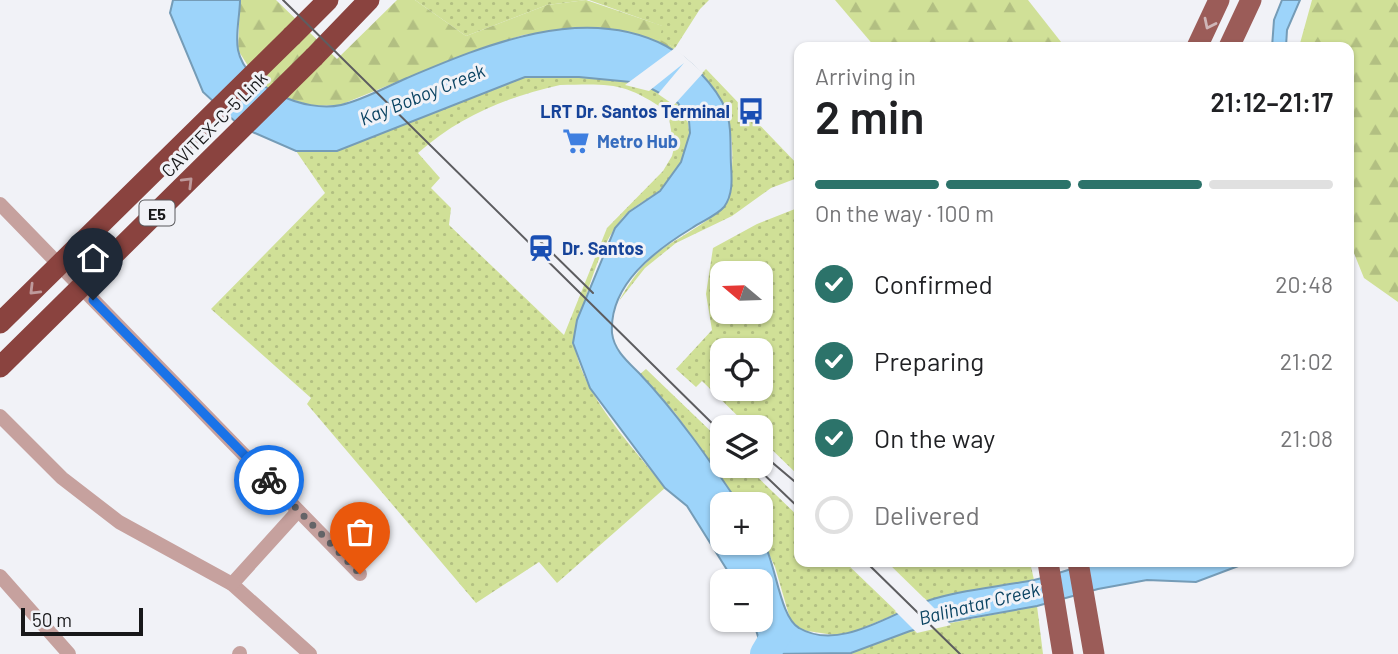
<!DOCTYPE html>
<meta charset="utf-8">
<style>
:root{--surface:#fff;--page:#f6f6f6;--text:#202124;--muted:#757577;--line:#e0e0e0;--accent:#2c736a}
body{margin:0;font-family:Barlow,sans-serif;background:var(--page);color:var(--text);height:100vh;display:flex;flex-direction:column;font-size:26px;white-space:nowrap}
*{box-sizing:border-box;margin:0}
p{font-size:23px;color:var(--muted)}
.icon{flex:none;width:38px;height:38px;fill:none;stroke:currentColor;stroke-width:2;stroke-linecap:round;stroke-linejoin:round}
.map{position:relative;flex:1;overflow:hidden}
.panel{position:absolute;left:794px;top:42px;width:560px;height:525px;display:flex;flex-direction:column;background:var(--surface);border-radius:14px;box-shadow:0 2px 5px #0004}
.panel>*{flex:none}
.needle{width:46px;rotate:289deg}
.tools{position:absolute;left:710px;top:261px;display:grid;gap:14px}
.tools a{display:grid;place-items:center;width:63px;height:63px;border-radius:14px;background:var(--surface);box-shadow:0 2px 5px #0004;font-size:35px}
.scale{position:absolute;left:21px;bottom:18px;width:122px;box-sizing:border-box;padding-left:7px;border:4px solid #18181a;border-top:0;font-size:19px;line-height:24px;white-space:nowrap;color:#18181a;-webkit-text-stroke:5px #f1f2f7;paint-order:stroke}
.pin{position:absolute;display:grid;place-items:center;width:60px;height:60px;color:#fff;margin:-72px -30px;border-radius:50% 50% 50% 0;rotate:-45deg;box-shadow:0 0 7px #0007}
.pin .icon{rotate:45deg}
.courier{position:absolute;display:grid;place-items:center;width:70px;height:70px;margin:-35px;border:5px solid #1a73e8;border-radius:50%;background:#fff;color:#222;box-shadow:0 2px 9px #0007}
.head em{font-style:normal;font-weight:600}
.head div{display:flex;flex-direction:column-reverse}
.head{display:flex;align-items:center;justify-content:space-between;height:119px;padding:0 21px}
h1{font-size:46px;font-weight:600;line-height:52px}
.bar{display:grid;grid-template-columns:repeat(4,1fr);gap:10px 7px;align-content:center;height:84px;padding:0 21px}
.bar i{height:9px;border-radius:5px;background:var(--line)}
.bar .current{background:var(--accent)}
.bar p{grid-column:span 4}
ol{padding:0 21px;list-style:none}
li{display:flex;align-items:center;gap:21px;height:77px}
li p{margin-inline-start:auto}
li .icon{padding:7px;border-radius:50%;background:var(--accent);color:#fff;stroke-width:4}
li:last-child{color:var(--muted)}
li i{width:38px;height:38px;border:4px solid var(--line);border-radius:50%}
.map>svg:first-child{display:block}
.grass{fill:url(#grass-dots);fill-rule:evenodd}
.forest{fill:url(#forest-firs)}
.water{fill:#9dd4fa;stroke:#759cb7;stroke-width:2}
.pier{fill:#f1f2f7}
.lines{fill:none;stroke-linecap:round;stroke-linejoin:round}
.river{stroke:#9dd4fa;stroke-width:30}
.minor{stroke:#c6a19e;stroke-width:14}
.primary{stroke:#9b5c58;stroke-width:21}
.motorway{stroke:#8a433f;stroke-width:21}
.tram{stroke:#5d5d60;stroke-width:2}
.motorway-bridge{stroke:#8a433f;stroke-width:21}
.oneway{stroke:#cfb6b7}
.oneway2{stroke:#be9a9b}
.done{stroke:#646467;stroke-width:7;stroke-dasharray:0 12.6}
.route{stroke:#1a73e8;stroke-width:9}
.labels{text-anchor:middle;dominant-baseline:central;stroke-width:6;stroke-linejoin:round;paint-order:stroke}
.shield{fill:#f1f2f7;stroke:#59595c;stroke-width:2}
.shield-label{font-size:16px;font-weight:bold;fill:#18181a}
.transit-label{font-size:18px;font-weight:bold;fill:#164399;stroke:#f1f2f7;text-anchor:end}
.street-label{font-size:18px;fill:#18181a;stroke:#f1f2f7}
.shop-label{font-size:18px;font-weight:bold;fill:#366cbe;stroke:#f1f2f7;text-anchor:start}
.water-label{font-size:19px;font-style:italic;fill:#0a4362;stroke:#f1f2f7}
</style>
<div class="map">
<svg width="1398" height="654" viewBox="0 0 1398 654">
<defs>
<pattern id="grass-dots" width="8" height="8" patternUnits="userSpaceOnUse" patternTransform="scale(1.75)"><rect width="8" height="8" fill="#d0e097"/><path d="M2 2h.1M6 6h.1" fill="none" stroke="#b2bf82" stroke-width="1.8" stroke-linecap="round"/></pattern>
<pattern id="forest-firs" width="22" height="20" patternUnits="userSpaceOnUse" patternTransform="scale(1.75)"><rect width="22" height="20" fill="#d0e097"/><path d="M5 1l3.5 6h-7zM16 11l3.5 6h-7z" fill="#b2bf82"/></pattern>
</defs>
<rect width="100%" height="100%" fill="#f1f2f7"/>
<g class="grass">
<polygon points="415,0 586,0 547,5 466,36"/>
<polygon points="589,0 709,0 700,9 675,48 658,39 662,26"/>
<path d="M706,69L800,167V177L771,188L732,216L676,243L645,268L619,301C650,245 671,248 717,213C735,199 735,142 728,121C723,105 710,89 701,74Z"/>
<path d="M525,77C586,75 740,73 672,177C659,197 634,202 620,221C597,250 588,294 575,329C568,381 634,448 665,488L557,583L539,562L476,603L307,404L311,398L211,309L325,193L296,151H337ZM560,85C613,84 624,82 668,112L674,148L672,156L663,171L607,228L564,335L449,225L451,208L431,188L440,178L418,153C460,116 507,97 560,85Z"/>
<path d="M800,207V477L761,439V427H749L702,381L696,387L676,369L712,330L706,294L713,248L757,224ZM761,273V312H723V273ZM761,350V388H723V350Z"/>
<polygon points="646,369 723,443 723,466 746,466 800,518 800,562 845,562 898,613 853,632 834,635 801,630 791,622 775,567 761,537 761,504 739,504 676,414 640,374"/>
<polygon points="887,562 1030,562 1034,580 927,601"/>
<polygon points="1037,606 1043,654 843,654 910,631"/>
</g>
<g class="forest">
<polygon points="240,0 276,0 337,59 397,0 415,0 466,36 547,5 586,0 663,26 659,39 675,48 672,50 629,33 606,30 547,32 523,35 468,53 340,105 313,106 274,94 255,77 238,50"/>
<polygon points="835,0 1028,0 1065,47 875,47"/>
<polygon points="1312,0 1398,0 1398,302 1364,278 1349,241 1349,47 1299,47"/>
</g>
<g class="water">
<path d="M173,0H240C240,15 235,35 238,50C246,88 305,113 341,105C363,100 386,87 407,78C485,45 584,3 666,46C689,58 716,86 726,110C732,127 730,147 731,165C732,179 733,195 724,207C716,216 702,221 692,228C656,250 609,284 612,333C614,350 627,361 639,373C677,413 708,458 739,504H723V542H761V537C776,560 779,617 799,628C840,652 892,612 930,600C963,589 999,587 1034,580C1056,575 1078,565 1101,562C1145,556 1203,562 1249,562L1196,582L1147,580L1098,589L1037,606L948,622L910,631L851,653L772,654L759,640L753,620H761V581H734L687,506L665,488L590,388L573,343L577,320L615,228L629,212L660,191L681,162L690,133L689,121L678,103L641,83L579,77H525L337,151H296L241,127L203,92L170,13Z"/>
<polygon points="1282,0 1300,0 1287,30 1286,47 1272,47 1274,20"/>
</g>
<g class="pier">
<polygon points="675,48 703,73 674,105 658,94 684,63 649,91 625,85"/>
<polygon points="924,598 951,625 917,633 895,611"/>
</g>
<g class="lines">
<polyline class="river" points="765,654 778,632"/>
<g class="minor">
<polyline points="0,204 360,574"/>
<polyline points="0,416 62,478 119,522 232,584 310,654"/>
<polyline points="0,576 69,654"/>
<polyline points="232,584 298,511"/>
<polyline points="239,654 240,653"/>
</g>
<g class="primary">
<polyline points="1197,47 1219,0"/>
<polyline points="1229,47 1251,0"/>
<polyline points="1048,562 1063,654"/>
<polyline points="1078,562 1094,654"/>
</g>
<g class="motorway">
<polyline points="292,36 328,0"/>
<polyline points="314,57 369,0"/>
</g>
<g class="tram">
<polyline points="283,0 723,434"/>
<polyline points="540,241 593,293"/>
<polyline points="761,453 800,486"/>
<polyline points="755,466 800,509"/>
<polyline points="866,562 960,654"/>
</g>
<g class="motorway-bridge">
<polyline points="0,323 292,36"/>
<polyline points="0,367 314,57"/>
</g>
</g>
<defs><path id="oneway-chevron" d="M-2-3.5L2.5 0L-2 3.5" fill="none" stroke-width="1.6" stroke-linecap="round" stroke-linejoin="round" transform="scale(1.75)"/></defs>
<use class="oneway" href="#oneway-chevron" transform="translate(1209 24) rotate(116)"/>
<g class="oneway2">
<use href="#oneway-chevron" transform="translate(188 182) rotate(-45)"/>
<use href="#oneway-chevron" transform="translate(34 290) rotate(135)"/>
</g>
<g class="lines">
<polyline class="done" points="269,480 360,574"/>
<polyline class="route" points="93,300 269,480"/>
</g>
<defs>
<symbol id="bus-bare" viewBox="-9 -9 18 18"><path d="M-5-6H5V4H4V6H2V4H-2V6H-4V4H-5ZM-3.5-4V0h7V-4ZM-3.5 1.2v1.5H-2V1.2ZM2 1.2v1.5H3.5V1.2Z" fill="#1a4fb4" stroke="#f1f2f7" stroke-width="2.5" paint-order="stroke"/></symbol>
<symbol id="supermarket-bare" viewBox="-9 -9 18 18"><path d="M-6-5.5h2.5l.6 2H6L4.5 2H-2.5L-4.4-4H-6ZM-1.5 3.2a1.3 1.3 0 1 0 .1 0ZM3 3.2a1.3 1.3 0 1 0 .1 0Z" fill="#3f7fe0" stroke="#f1f2f7" stroke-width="2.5" paint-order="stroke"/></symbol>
<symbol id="station-bare" viewBox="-9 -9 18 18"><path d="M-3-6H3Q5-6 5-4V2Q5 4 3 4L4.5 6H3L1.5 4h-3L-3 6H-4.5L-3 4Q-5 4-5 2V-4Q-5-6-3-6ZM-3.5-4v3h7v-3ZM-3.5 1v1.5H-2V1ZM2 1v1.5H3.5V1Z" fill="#1a4fb4" stroke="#f1f2f7" stroke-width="2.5" paint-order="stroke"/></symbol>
</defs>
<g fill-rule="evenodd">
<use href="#bus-bare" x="732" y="92" width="38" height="38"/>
<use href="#supermarket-bare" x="557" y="122" width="38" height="38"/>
<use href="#station-bare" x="522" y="229" width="38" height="38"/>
</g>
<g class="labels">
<rect class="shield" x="139.5" y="200.5" width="35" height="25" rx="5"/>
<g class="shield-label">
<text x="157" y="213">E5</text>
</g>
<g class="transit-label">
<text x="730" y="111">LRT Dr. Santos Terminal</text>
<text x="562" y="248" text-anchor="start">Dr. Santos</text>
</g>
<g class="street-label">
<text transform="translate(214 124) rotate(-45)">CAVITEX–C-5 Link</text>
</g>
<g class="shop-label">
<text x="597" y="141">Metro Hub</text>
</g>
<g class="water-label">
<text transform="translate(422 94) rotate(-22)">Kay Boboy Creek</text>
<text transform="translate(979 603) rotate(-14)">Balihatar Creek</text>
</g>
</g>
</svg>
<div class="tools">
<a><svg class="needle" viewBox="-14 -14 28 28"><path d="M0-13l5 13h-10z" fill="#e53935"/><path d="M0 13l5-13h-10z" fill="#757577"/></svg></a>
<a><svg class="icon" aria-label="locate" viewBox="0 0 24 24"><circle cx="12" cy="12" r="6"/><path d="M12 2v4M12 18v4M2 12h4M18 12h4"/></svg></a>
<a><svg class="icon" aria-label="layers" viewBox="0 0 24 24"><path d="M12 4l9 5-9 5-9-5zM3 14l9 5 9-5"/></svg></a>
<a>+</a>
<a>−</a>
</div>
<div class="scale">50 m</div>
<div class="pin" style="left:360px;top:574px;background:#ea580c"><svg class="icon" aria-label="bag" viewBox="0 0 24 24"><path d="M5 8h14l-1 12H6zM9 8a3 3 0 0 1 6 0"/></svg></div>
<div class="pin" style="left:93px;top:300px;background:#1f2937"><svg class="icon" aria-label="home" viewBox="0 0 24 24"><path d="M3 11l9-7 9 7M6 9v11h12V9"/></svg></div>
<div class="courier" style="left:269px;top:480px"><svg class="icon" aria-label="bike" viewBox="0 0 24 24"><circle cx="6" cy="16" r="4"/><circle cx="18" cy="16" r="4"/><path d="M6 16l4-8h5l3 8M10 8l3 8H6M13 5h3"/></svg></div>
<section class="panel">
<div class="head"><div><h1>2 min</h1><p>Arriving in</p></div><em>21:12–21:17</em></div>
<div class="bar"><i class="current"></i><i class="current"></i><i class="current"></i><i></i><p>On the way · 100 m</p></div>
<ol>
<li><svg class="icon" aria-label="check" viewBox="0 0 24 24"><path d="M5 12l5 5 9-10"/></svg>Confirmed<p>20:48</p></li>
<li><svg class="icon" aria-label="check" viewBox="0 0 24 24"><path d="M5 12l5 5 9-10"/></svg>Preparing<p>21:02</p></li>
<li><svg class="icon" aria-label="check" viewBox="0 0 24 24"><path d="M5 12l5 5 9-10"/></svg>On the way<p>21:08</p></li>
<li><i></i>Delivered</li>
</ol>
</section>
</div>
